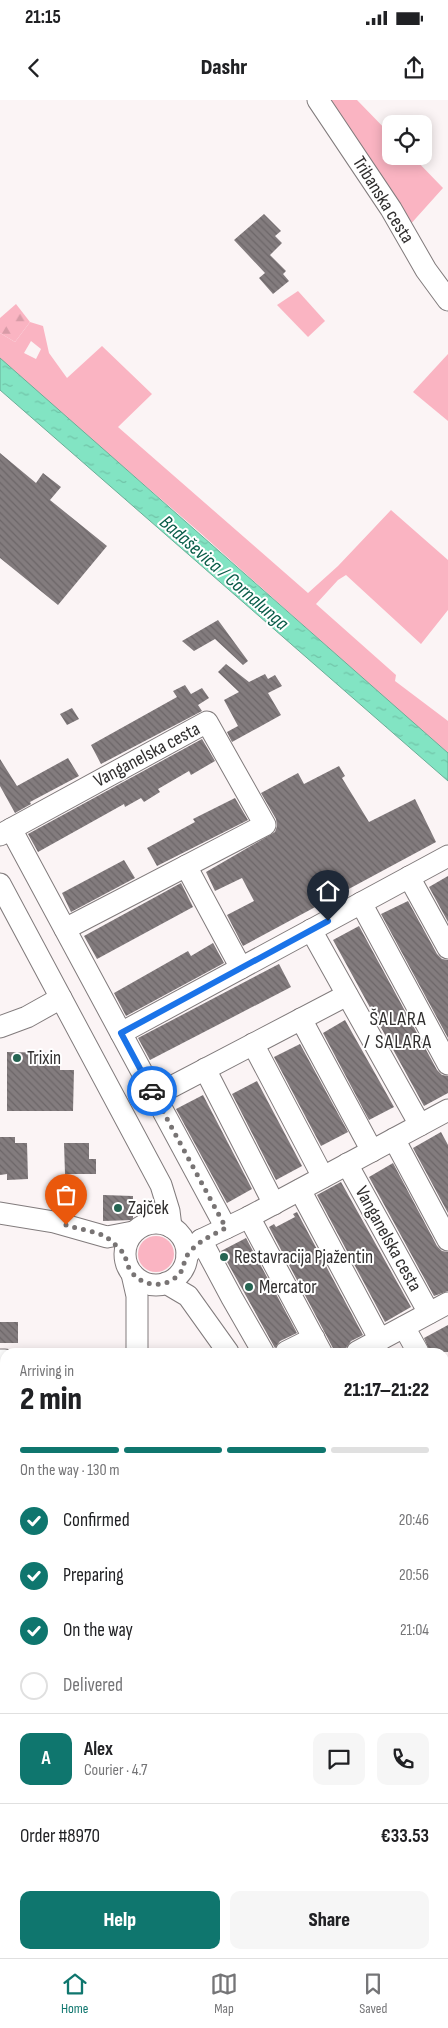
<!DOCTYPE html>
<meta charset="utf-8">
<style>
:root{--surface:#fff;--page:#f6f6f6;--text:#202124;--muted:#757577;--line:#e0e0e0;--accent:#0f766e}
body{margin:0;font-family:"Sofia Sans Condensed",sans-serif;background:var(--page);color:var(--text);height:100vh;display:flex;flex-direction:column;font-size:19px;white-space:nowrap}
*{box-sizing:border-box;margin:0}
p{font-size:16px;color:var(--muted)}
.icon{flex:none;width:28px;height:28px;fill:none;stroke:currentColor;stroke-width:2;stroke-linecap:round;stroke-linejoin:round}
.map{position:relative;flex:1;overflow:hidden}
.panel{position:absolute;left:0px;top:1248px;width:449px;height:611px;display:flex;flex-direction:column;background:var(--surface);border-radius:15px 15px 0 0;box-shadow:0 2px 12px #0003}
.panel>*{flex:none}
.controls{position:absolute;left:382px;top:15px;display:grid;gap:10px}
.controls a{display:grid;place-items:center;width:50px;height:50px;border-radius:10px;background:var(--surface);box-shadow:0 2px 12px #0003;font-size:25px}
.pin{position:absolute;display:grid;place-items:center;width:42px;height:42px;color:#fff;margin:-51px -21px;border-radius:50% 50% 50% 0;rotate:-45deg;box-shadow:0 0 5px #0007}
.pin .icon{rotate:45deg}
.courier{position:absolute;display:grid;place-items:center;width:50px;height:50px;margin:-25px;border:4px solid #1a73e8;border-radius:50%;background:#fff;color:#222;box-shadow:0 1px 6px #0007}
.headline em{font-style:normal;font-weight:800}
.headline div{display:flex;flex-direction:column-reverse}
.headline{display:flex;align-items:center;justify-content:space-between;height:85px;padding:0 20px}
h1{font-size:32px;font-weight:800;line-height:38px}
.bar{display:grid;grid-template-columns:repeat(4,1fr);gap:8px 5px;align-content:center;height:60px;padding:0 20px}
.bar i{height:6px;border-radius:4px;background:var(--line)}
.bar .active{background:var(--accent)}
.bar p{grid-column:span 4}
.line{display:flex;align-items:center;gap:12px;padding:0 20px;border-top:1px solid var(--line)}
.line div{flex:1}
.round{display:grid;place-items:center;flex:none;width:52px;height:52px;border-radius:10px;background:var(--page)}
ol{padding:0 20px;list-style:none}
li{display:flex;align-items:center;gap:15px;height:55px}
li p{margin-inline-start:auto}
li .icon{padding:5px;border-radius:50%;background:var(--accent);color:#fff;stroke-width:4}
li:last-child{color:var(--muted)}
li i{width:28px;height:28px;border:2px solid var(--line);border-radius:50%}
.primary-button{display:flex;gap:10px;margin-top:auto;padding:10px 20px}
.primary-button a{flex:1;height:58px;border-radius:10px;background:var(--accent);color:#fff;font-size:20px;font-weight:800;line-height:58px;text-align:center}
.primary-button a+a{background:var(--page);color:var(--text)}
.status{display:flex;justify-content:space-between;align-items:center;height:35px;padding:0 25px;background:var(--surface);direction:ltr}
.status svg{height:14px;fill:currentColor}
header{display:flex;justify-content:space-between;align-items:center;height:65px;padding:0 20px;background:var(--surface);font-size:22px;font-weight:800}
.dock{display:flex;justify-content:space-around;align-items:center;height:70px;border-top:1px solid var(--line);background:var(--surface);font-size:14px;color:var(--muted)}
.dock a{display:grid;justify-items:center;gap:2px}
.dock .active{color:var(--accent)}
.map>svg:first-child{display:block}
.green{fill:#fab4c2;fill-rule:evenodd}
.forest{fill:url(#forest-firs)}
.water{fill:url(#water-ripples);stroke:#6aae97}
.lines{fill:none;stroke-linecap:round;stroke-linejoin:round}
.stream{stroke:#6aae97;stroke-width:4.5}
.building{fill:url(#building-back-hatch)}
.minor-casing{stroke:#817b7c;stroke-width:23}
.minor{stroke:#fff;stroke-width:21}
.done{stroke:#787474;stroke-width:5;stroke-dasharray:0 9}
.route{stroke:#1a73e8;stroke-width:6}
.poi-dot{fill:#266553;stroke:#fff;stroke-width:2}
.labels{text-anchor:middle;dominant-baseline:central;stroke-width:4;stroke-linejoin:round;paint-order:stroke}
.street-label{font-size:19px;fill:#312f2f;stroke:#fff}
.poi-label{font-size:19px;fill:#312f2f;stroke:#fff;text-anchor:start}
.water-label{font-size:20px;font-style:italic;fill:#095c48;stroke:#fff}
.neighbourhood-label{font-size:20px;letter-spacing:1px;fill:#312f2f;stroke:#fff}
</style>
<div class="status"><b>21:15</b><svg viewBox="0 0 49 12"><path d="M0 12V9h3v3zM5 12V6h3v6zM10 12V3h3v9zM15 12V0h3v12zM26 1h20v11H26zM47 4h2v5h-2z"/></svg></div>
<header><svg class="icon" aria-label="back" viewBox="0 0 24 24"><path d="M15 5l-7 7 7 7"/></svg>Dashr<svg class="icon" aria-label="share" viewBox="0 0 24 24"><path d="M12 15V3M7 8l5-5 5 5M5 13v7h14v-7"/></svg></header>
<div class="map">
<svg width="448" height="1858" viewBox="0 0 448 1858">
<defs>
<pattern id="forest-firs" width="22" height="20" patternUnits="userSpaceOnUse" patternTransform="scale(1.25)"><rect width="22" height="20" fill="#fab4c2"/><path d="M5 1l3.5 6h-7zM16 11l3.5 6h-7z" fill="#d79ba7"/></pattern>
<pattern id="water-ripples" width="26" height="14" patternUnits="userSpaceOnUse" patternTransform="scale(1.25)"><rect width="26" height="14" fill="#82e4c3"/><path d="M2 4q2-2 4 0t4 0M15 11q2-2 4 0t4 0" fill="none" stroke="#71c4a8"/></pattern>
<pattern id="building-back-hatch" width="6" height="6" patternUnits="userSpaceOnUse" patternTransform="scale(1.25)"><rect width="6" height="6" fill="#837c7e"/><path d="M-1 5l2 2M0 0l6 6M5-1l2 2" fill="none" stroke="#6c6668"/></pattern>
</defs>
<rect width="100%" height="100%" fill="#fbf4f5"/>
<g class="green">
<polygon points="326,0 357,0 391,35 391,56 412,56 443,88 408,127"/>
<polygon points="298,191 325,221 308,237 277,205"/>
<path d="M30,222L43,226L49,253L67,278L102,246L152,294L118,327L308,493L338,466L391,410L448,460V510L421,544L346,475L338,480L316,504L396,575L395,581L448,621V655L197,430L0,261V233L15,242ZM31,241L41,249L36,259L24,253Z"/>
<polygon points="448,254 448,321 413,292"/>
<circle cx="156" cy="1154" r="18"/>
</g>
<polygon class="forest" points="16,204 30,222 15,242 0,233 0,218"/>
<polygon class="water" points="0,258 448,653 448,681 0,290"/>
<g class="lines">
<g class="stream">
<polyline points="444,1629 448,1627"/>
<polyline points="25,1858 28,1854"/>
</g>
</g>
<g class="building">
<polygon points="264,114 281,131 275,136 282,143 270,155 286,171 283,174 289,181 273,194 259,178 265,173 234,140"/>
<polygon points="0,353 36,383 43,373 61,387 50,400 107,446 58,505 0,458"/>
<polygon points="218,520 248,561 243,565 215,539 194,551 182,541"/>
<polygon points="226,564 249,582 265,574 268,579 275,575 282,586 268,593 281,615 232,642 227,632 238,626 224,600 239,592 218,572"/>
<polygon points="185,585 191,594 202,588 209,598 198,605 202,611 101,664 91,645 177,597 173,591"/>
<polygon points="72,608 79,619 67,625 60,614"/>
<polygon points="202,639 215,661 191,675 189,671 158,689 160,692 144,702 141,698 125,707 124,704 38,752 28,734"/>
<polygon points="68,658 79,676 30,702 31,704 15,713 0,686 0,659 17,686"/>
<polygon points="339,666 345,676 342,678 369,722 415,699 436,742 243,846 227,815 254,801 242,778 215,791 206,772 275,732 277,726 276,719 261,693 298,673 304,684"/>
<polygon points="235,698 248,720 157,766 147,748 195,722 193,719"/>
<polygon points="124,760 135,778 71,812 62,793"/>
<polygon points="448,776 448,822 429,787"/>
<polygon points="181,783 193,807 97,859 84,836"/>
<polygon points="408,801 437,854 442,859 448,860 448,938 381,814"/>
<polygon points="359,826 437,970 442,975 448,976 448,993 424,1006 333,840"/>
<polygon points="213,843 224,863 126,916 114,893 188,851 191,856"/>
<polygon points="279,864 291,887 150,960 138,938"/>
<polygon points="345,920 394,1007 369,1020 323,933"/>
<polygon points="300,944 348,1032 321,1046 274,957"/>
<polygon points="7,952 60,953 60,970 74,970 73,1011 7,1011"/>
<polygon points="257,981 302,1066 276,1080 232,994"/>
<polygon points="203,995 252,1089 227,1103 176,1009"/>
<polygon points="441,1032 448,1045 448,1113 413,1048"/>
<polygon points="0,1037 15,1037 15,1043 27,1043 28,1079 7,1080 7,1074 0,1075"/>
<polygon points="64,1043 89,1043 89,1059 96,1059 96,1074 65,1074"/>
<polygon points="393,1063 437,1146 442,1151 448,1152 448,1191 434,1196 369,1077"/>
<polygon points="341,1082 411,1207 385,1222 317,1095"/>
<polygon points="103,1095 133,1096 133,1120 103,1121"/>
<polygon points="297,1112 363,1235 351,1241 345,1249 339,1252 335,1252 269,1127 274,1124 276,1127 295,1117 293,1114"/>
<polygon points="246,1138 297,1233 280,1241 275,1248 221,1151"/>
<rect x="0" y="1222" width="18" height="21"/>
<polygon points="448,1225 448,1252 430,1252 424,1238"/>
</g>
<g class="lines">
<defs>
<g id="minor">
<polyline points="318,0 391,109 426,170 448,200"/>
<polyline points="11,729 207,622 265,725 65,829"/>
<polyline points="0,735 11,729 226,1128"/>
<polyline points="186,766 241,868"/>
<polyline points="409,777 448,848"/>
<polyline points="0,784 161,1085 169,1111 171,1127"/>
<polyline points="361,803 448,964"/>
<polyline points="311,830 420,1025"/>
<polyline points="301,919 372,1051"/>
<polyline points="0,927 27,917 61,898"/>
<polyline points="121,933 448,756"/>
<polyline points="253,944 323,1077"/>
<polyline points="205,969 274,1104"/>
<polyline points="154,996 347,895"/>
<polyline points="394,1039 448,1140"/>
<polyline points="347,1064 429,1213"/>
<polyline points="300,1090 380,1240"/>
<polyline points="0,1113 54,1122 107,1137 133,1132"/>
<polyline points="249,1117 321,1252"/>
<circle cx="156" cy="1154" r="31"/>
<polyline points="201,1140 232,1198 263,1252"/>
<polyline points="187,1155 201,1140 249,1117 448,1010"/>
<polyline points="132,1174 137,1196 137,1252"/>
<polyline points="166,1183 188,1196 228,1252"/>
<polyline points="404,1227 418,1252"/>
<polyline points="286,1252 314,1238"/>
<polyline points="357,1252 448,1203"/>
<polyline points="0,1260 5,1260"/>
<polyline points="444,1302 448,1310"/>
<polyline points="444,1420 448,1428"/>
<polyline points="444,1466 448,1464"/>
<polyline points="0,1485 5,1483"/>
<polyline points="444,1688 448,1686"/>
<polyline points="444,1737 448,1751"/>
<polyline points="128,1858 138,1854"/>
</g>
</defs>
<use href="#minor" class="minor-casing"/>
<use href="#minor" class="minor"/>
</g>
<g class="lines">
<path class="done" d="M66,1125C78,1129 95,1131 106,1137C109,1138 124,1153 125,1155C126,1159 126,1163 128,1166C135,1182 155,1189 170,1181C187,1172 181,1164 188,1154C198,1141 212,1135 226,1128L152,991"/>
<polyline class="route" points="152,991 121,933 328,821"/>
</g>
<g class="poi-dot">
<circle cx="17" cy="958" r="5"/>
<circle cx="118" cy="1108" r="5"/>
<circle cx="224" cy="1157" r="5"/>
<circle cx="249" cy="1187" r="5"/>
</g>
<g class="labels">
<g class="street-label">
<text transform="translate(383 100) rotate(58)">Tribanska cesta</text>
<text transform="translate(147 655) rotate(-28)">Vanganelska cesta</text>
<text transform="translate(388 1139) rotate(61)">Vanganelska cesta</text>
</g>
<g class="poi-label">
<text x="27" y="958">Trixin</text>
<text x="128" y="1108">Zajček</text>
<text x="234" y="1157">Restavracija Pjažentin</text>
<text x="259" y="1187">Mercator</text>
</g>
<g class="water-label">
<text transform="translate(224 473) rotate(41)">Badaševica / Cornalunga</text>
</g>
<g class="neighbourhood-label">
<text x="398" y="919">ŠALARA<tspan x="398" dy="23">/ SALARA</tspan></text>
</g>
</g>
</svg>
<div class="controls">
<a><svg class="icon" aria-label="locate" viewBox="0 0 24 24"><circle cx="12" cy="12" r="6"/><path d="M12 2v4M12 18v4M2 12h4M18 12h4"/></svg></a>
</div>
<div class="pin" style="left:66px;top:1125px;background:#ea580c"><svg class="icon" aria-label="bag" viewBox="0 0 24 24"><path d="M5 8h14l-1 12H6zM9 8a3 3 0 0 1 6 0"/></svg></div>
<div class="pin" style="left:328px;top:821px;background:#1f2937"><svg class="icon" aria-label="home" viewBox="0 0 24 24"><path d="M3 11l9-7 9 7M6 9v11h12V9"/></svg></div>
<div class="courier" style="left:152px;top:991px"><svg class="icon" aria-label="car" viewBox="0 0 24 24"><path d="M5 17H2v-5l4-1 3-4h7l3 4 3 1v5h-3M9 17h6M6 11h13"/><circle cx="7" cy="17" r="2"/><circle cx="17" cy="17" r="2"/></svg></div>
<section class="panel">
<div class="headline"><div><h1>2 min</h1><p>Arriving in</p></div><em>21:17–21:22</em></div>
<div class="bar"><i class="active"></i><i class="active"></i><i class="active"></i><i></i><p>On the way · 130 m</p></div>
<ol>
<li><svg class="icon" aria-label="check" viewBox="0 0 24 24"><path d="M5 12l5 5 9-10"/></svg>Confirmed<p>20:46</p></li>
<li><svg class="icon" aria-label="check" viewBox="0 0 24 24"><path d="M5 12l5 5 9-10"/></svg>Preparing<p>20:56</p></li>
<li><svg class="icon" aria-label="check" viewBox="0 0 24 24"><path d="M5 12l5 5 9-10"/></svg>On the way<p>21:04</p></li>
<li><i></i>Delivered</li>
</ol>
<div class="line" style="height:90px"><b class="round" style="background:var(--accent);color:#fff">A</b><div><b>Alex</b><p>Courier · 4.7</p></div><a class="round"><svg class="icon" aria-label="chat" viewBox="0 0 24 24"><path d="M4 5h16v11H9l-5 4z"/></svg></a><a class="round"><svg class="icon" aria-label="phone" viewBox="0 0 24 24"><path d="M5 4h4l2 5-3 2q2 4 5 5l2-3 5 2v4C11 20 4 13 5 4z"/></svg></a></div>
<div class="line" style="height:65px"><div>Order #8970</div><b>€33.53</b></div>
<div class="primary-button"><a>Help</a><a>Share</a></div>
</section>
</div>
<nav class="dock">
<a class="active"><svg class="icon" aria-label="home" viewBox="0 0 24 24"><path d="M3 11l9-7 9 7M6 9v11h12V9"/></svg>Home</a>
<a><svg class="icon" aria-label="map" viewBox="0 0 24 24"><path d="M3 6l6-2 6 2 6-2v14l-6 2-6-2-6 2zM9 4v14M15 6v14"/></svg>Map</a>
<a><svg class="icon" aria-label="saved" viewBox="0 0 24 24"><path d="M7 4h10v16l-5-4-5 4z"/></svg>Saved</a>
</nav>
